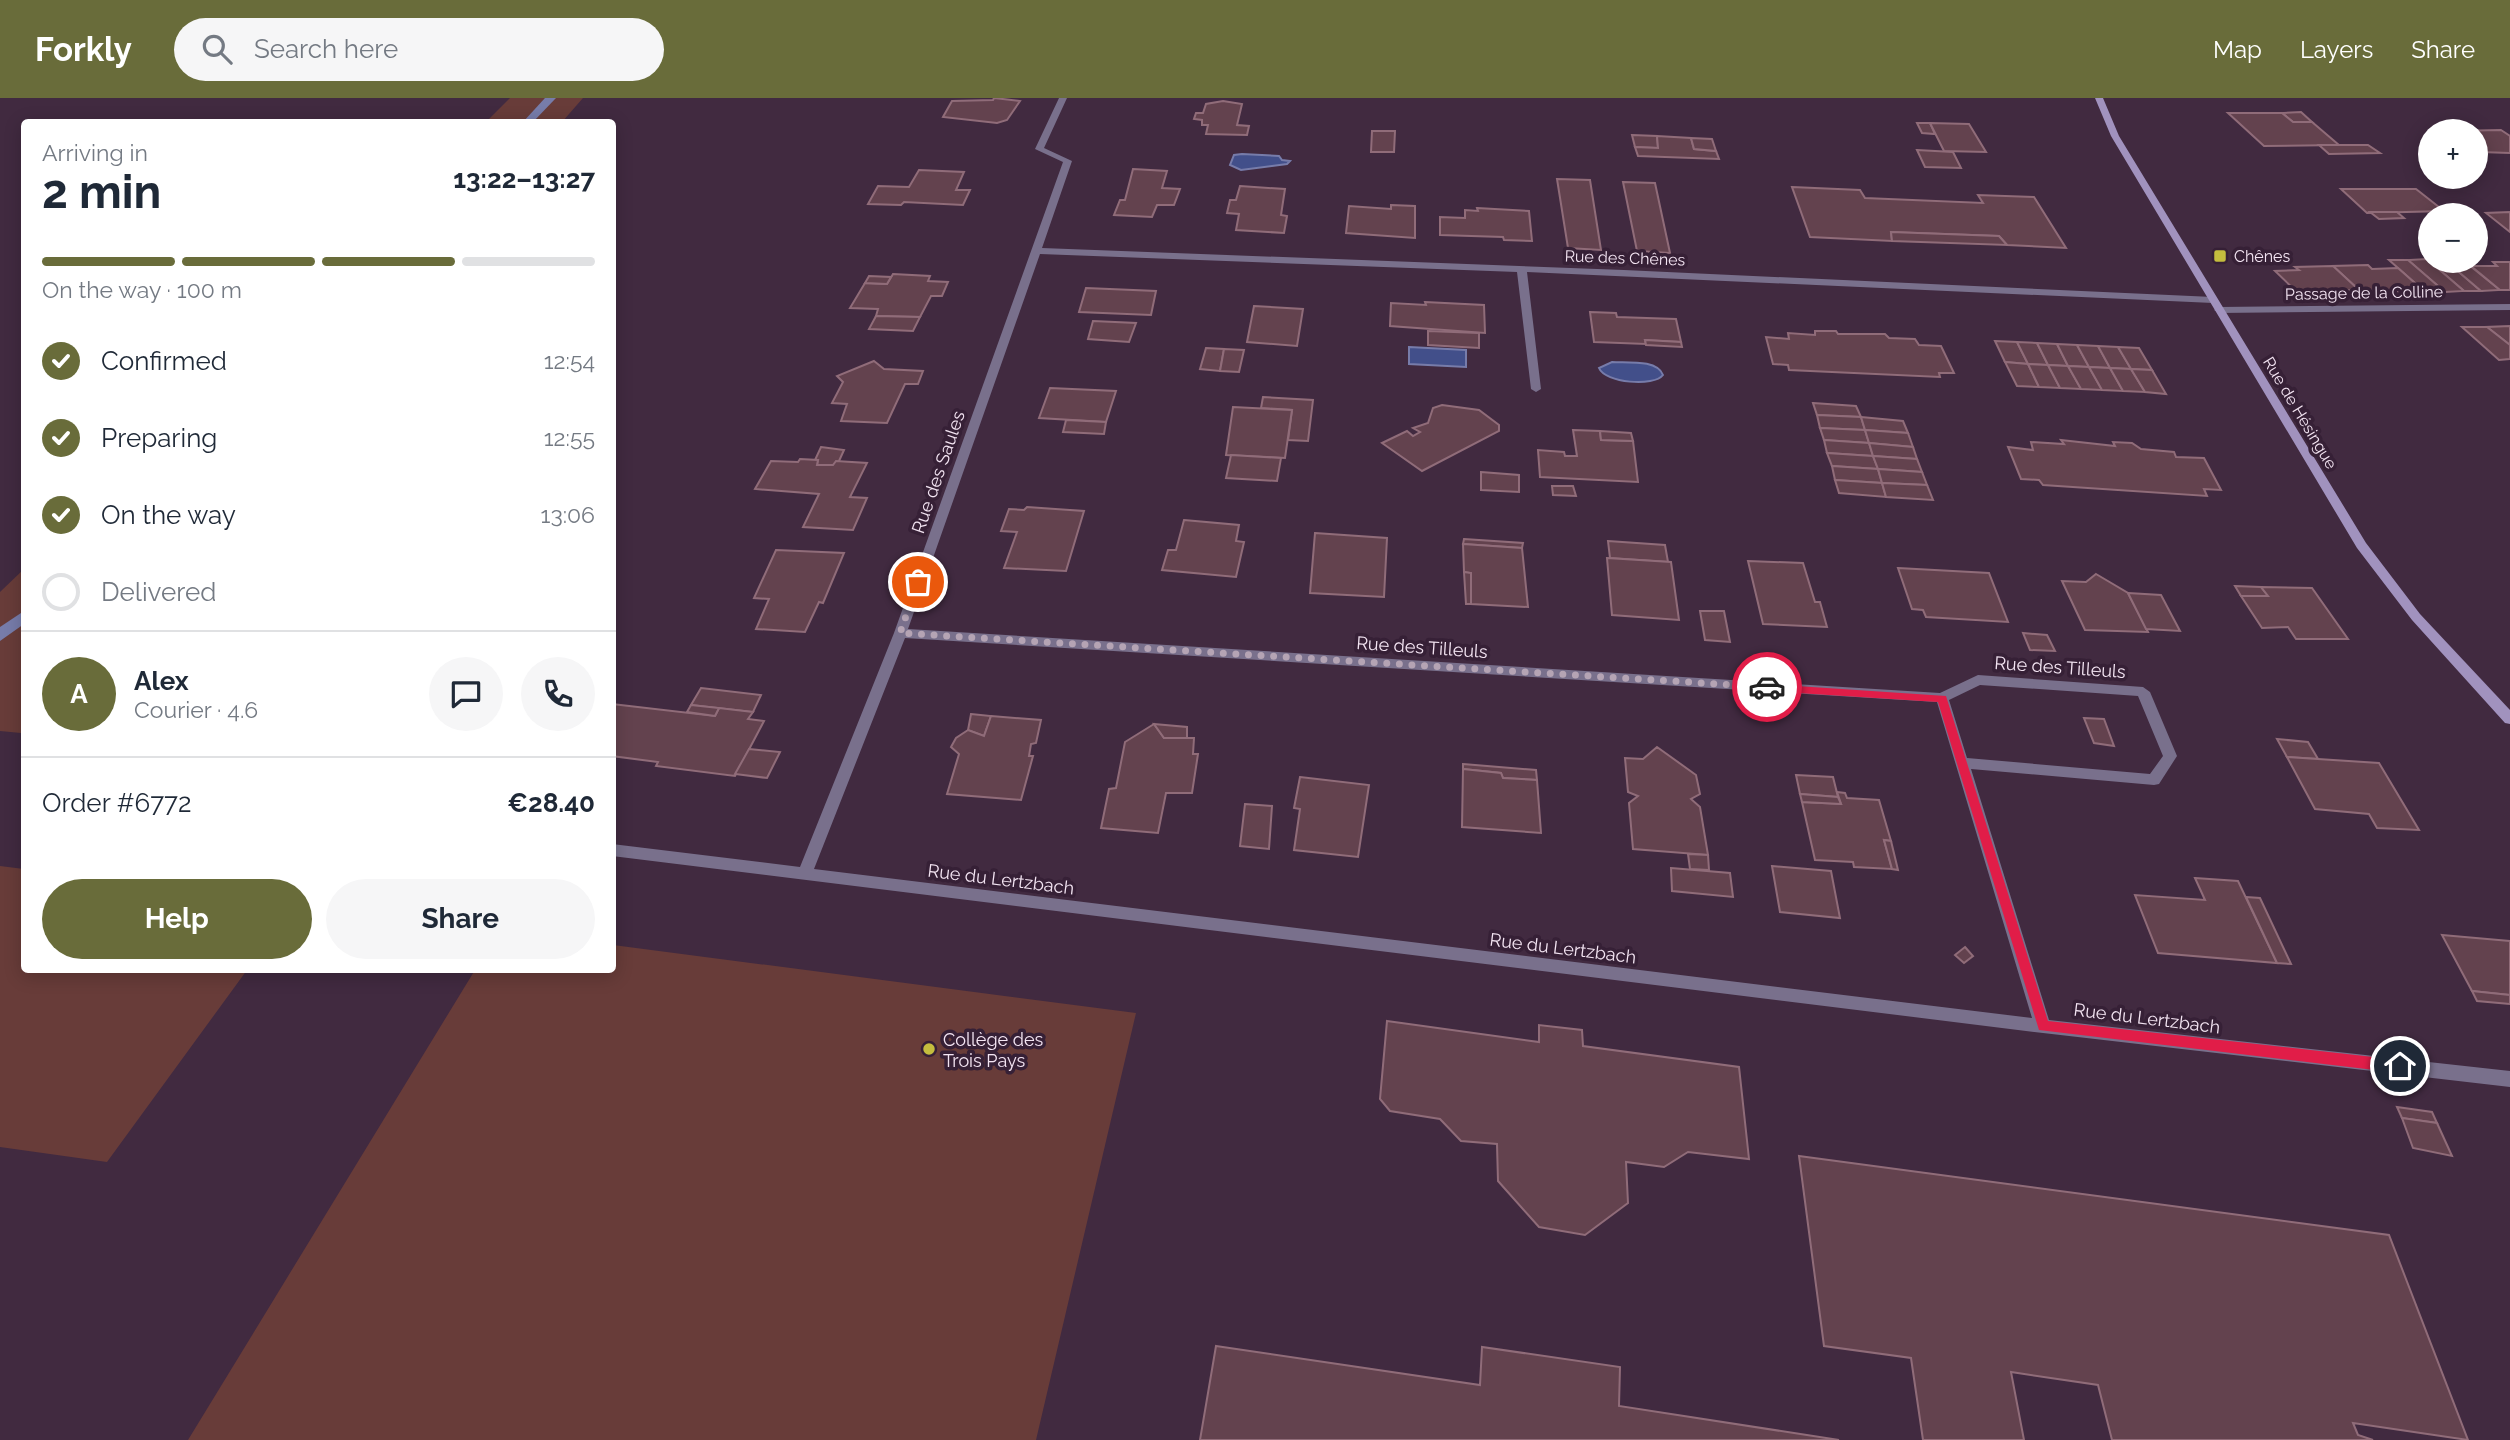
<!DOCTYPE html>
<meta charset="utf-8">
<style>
:root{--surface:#fff;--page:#f6f6f7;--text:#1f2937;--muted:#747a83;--line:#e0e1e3;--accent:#696c3a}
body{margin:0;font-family:Raleway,sans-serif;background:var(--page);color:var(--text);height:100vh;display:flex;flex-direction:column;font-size:26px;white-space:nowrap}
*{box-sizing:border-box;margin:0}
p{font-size:23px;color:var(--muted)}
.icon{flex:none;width:38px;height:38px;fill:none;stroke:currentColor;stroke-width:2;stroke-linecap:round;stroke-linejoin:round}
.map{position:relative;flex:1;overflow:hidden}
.details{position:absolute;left:21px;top:21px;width:595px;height:854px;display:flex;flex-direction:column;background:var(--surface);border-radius:7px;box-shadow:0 4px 18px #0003}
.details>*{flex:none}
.tools{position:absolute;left:2418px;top:21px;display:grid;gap:14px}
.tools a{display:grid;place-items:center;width:70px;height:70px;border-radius:50%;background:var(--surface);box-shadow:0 4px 18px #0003;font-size:35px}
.pin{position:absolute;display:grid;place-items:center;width:60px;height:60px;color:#fff;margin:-30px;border:4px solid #fff;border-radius:50%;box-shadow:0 2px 7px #0007}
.courier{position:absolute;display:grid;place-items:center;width:70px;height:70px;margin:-35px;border:5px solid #e11d48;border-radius:50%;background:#fff;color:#222;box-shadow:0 2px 9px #0007}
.summary em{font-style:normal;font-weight:700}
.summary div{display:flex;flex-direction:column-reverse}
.summary{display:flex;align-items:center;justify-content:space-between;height:119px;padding:0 21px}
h1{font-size:46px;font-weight:700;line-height:52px}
.bar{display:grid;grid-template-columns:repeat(4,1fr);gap:10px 7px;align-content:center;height:84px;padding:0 21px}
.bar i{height:9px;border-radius:5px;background:var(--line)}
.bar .active{background:var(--accent)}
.bar p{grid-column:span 4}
.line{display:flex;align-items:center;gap:18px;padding:0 21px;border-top:2px solid var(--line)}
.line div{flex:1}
.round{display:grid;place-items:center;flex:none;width:74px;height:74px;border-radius:37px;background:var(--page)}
ol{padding:0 21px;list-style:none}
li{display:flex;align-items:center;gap:21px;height:77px}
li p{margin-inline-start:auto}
li .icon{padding:7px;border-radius:50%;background:var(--accent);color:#fff;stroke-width:4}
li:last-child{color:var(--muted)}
li i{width:38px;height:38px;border:4px solid var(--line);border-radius:50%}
.action{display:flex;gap:14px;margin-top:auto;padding:14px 21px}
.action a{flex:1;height:80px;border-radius:42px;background:var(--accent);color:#fff;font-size:28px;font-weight:700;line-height:80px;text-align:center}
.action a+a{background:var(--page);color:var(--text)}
header{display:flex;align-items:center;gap:42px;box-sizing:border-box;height:98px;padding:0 35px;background:var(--accent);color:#fff}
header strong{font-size:33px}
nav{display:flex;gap:38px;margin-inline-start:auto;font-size:24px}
.search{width:490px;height:63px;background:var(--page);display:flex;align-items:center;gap:18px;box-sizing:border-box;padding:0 24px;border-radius:38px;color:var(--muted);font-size:26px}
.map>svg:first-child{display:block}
.green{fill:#683c39}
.water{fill:#424f8a;stroke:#777caa;stroke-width:2}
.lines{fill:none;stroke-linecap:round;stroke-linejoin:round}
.stream{fill:#777caa;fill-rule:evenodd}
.building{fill:#63424e;stroke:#906c79;stroke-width:2}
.street{fill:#79708c;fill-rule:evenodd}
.secondary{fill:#a192be;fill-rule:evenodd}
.route{fill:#e11d48}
.done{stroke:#b5a4b4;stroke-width:7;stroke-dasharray:0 12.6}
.poi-dot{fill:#c4bd3e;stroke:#362036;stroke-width:2.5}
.labels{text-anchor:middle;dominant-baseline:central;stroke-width:7;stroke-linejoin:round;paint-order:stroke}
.far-poi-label{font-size:16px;fill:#f4e5f3;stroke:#362036;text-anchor:start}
.far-street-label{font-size:16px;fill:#f4e5f3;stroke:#362036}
.street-label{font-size:18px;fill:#f4e5f3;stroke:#362036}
.poi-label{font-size:18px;fill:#f4e5f3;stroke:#362036;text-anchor:start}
</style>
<header>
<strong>Forkly</strong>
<div class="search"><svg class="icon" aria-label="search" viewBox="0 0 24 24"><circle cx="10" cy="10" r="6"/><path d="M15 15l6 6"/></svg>Search here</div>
<nav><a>Map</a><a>Layers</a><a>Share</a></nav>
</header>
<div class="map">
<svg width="2510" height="1342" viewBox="0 0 2510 1342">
<rect width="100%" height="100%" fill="#412a40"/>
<g class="green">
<polygon points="510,0 583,0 562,24 486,24"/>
<polygon points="24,471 24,631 21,635 0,633 0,494"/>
<polygon points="0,768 24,771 24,872 247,872 107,1064 0,1049"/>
<polygon points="613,847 1136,915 1036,1342 188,1342 475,872 612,872"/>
</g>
<g class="water">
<polygon points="1242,56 1279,58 1282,62 1290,63 1287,66 1241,72 1230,67 1234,57"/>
<polygon points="1409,249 1466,252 1466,269 1409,266"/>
<path d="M1612,264C1627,265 1657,261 1663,277C1654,289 1605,285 1599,270Z"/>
</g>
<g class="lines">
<g class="stream">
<polygon points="545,0 556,0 533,24 523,24"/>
<polygon points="24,513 24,526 0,543 0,529"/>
</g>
</g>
<g class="building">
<polygon points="994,0 1020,3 1007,22 997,25 943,19 952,3 993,2"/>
<polygon points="1223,3 1242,6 1237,27 1249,28 1247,37 1206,36 1208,27 1202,27 1202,22 1194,21 1196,15 1203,15 1206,6"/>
<polygon points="2301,14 2312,24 2293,24 2282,15"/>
<polygon points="2228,15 2282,15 2293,24 2312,24 2339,47 2264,48"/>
<polygon points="1917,25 1930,25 1935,36 1922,35"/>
<polygon points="1930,25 1969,26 1986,54 1944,53"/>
<polygon points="2501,32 2510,38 2510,55 2480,54 2476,51 2476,33 2451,33"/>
<polygon points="1372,33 1395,33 1394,54 1371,54"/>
<polygon points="1632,37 1657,38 1658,50 1635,49"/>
<polygon points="1657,38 1691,40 1694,51 1716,53 1719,61 1638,58 1635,49 1658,50"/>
<polygon points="1691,40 1712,41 1716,53 1694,51"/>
<polygon points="2319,47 2368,47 2380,55 2329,56"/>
<polygon points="1917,52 1953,54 1961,70 1925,69"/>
<polygon points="1133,71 1167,73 1162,90 1180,91 1174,107 1157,107 1152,119 1114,117 1120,102 1125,102"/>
<polygon points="919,72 964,74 956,92 970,92 963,107 904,104 901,107 868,106 878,88 909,89"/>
<polygon points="1557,81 1590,82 1601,152 1568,150"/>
<polygon points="1623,84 1655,85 1670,155 1637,153"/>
<polygon points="1240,88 1285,91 1281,117 1287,118 1284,135 1236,132 1239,116 1227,115 1230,102 1236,102"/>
<polygon points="1792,89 1860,92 1865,100 1983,105 1978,97 2034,99 2066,150 2007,147 1999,138 1891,134 1892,143 1810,139"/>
<polygon points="2341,91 2416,91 2444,113 2367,115"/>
<polygon points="1391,107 1415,108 1415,140 1346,135 1349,108 1391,111"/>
<polygon points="1477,110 1529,113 1532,143 1504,142 1503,139 1440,137 1440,119 1465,120 1465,112 1478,113"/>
<polygon points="2370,114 2397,114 2404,120 2379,121"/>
<polygon points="2510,114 2510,134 2486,115"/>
<polygon points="1891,134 1999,138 2007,147 1892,143"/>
<polygon points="2427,161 2446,163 2481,193 2464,193"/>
<polygon points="2427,161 2464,193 2445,194 2408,162"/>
<polygon points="2389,162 2408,162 2445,194 2425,194"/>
<polygon points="2446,163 2464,163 2500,192 2481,193"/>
<polygon points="2493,164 2510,164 2510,192 2500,192 2471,168 2497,168"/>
<polygon points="2368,167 2372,171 2398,170 2425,194 2359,192 2333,168"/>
<polygon points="2333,168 2359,192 2311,193 2314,196 2300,197 2275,173 2299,172 2295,169"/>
<polygon points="893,176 930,178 928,183 948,184 942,198 931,198 920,219 876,218 878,211 850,210 865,185 887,186"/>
<polygon points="869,178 891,179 887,186 865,185"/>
<polygon points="1086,190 1156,193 1151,217 1079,214"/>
<polygon points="1425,204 1484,207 1485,235 1390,228 1391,205 1426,207"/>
<polygon points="1254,208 1303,211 1297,248 1247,244"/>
<polygon points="1590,214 1616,215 1617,219 1676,221 1681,244 1645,242 1646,246 1594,244"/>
<polygon points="876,218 920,219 913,233 869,231"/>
<polygon points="1093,223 1136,225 1129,244 1088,241"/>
<polygon points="2510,228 2510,247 2487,229"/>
<polygon points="2462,229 2487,229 2510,247 2510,261 2499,262"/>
<polygon points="1428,233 1479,235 1479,250 1428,247"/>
<polygon points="1815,233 1836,233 1838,236 1885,236 1889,240 1915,241 1919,247 1941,248 1954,275 1939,275 1940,279 1789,272 1788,267 1773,266 1766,239 1789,241 1788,235 1815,237"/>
<polygon points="1645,242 1681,244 1682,249 1646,247"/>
<polygon points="1995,243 2017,244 2028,266 2005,264"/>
<polygon points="2017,244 2037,245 2048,267 2028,266"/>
<polygon points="2037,245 2057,246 2068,268 2048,267"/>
<polygon points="2057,246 2077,247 2089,269 2068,268"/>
<polygon points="2077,247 2098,248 2110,270 2089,269"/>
<polygon points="2098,248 2118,249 2131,271 2110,270"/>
<polygon points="2118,249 2139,250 2152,272 2131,271"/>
<polygon points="1206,250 1224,251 1220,273 1200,271"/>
<polygon points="1224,251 1244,252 1239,274 1220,273"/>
<polygon points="874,263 884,271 923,273 918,286 905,286 887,325 841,323 847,306 832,305 843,284 837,278"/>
<polygon points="2005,264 2028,266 2039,289 2017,288"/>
<polygon points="2028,266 2048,267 2060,290 2039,289"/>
<polygon points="2048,267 2068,268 2081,291 2060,290"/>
<polygon points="2068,268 2089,269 2102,292 2081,291"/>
<polygon points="2089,269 2110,270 2123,293 2102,292"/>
<polygon points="2110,270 2131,271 2145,294 2123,293"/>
<polygon points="2131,271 2152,272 2166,296 2145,294"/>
<polygon points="1050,290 1116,293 1106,324 1039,320"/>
<polygon points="1263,299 1313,302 1308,343 1288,342 1292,312 1261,310"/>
<polygon points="1813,305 1856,308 1861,319 1817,317"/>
<polygon points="1442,307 1479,312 1499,327 1499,333 1422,373 1382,345 1407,333 1413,338 1420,334 1413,330 1428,325 1433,310"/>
<polygon points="1233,309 1292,312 1285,360 1226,357"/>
<polygon points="1817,317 1861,319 1865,332 1820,330"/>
<polygon points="1861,319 1903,323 1908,335 1865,332"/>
<polygon points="1066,322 1106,324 1104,336 1063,334"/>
<polygon points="1820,330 1865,332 1869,345 1824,342"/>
<polygon points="1573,332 1600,333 1601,342 1633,343 1638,384 1540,379 1538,352 1564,354 1565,358 1577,358"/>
<polygon points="1865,332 1908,335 1913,349 1869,345"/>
<polygon points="1600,333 1631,335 1633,343 1601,342"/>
<polygon points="1824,342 1869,345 1873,358 1827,355"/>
<polygon points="2061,342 2115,348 2113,344 2132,345 2141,351 2174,354 2176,359 2204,360 2221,392 2204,391 2207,398 2043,387 2039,382 2021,381 2008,349 2033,352 2031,344 2064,346"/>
<polygon points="1869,345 1913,349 1917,361 1873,358"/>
<polygon points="821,349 844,352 839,363 833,367 817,367 818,362 815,362"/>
<polygon points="1827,355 1873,358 1878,371 1832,368"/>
<polygon points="1231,357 1281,360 1277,383 1226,380"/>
<polygon points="1873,358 1917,361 1922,374 1878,371"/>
<polygon points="800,361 818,362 817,367 833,367 836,363 867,365 850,399 867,400 853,432 803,429 819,396 755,391 771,363 798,364"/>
<polygon points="1832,368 1878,371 1882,385 1835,382"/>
<polygon points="1878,371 1922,374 1927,387 1882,385"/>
<polygon points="1481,374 1519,377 1519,394 1481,392"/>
<polygon points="1835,382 1882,385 1886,399 1839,395"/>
<polygon points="1882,385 1927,387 1933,402 1886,399"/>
<polygon points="1552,388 1573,388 1576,398 1553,397"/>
<polygon points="1027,409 1084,413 1066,473 1004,470 1017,434 1001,433 1009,411 1024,412"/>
<polygon points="1184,422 1239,427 1236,443 1244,444 1236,479 1162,472 1168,452 1176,452"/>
<polygon points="1315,435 1387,440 1384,499 1310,495"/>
<polygon points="1464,441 1523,445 1522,450 1463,446"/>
<polygon points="1608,443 1665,447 1668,464 1610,460"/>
<polygon points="1463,446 1522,450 1528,509 1471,506 1471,475 1464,474"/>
<polygon points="776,452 844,455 823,505 819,504 805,534 756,531 769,501 754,500"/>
<polygon points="1607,460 1671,464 1679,522 1612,517"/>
<polygon points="1748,463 1803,465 1815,504 1820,504 1827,529 1763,526"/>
<polygon points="1898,470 1989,475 2008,524 1926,519 1923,512 1912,511"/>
<polygon points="1464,474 1471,475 1471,506 1466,506"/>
<polygon points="2096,476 2128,495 2148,534 2085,532 2062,483 2086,484"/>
<polygon points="2235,488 2261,489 2268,498 2241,498"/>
<polygon points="2261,489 2312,490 2348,541 2296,541 2288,529 2262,530 2241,498 2268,498"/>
<polygon points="2128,495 2161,497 2180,533 2146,531"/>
<polygon points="1700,513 1724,513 1730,544 1705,542"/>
<polygon points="2023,535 2047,537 2055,553 2030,552"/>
<polygon points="701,590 761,597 753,614 691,607"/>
<polygon points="612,606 715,618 719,610 753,614 748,621 764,623 735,678 656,668 658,664 612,658"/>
<polygon points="691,607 719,610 715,618 687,614"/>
<polygon points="971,616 991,618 984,638 968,632"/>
<polygon points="991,618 1041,622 1036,645 1031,646 1029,658 1033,658 1021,702 947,696 959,656 951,649 956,640 968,632 984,638"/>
<polygon points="2084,620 2104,621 2114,648 2094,645"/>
<polygon points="1154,626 1164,640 1194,640 1193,656 1198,656 1192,695 1166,695 1158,735 1101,730 1109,691 1116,690 1125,644"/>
<polygon points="1154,626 1187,629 1187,640 1164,640"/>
<polygon points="2277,641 2308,644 2318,661 2287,659"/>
<polygon points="1657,649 1696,677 1700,696 1691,701 1700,709 1708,757 1633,751 1629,705 1638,698 1628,694 1625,660 1643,661"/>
<polygon points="749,651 780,654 767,680 735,676"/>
<polygon points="2287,659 2379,665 2419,732 2377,730 2369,716 2315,711"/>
<polygon points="1463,666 1536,672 1537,682 1503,680 1501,675 1463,671"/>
<polygon points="1463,671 1501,675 1503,680 1537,682 1541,735 1462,729"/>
<polygon points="1796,677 1833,679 1838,699 1800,696"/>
<polygon points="1300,679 1369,687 1358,759 1294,752 1300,711 1294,710"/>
<polygon points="1837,694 1845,695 1847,700 1879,702 1891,743 1884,742 1892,771 1854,769 1853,764 1815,762 1802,704 1841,706"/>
<polygon points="1800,696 1838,699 1841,706 1802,704"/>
<polygon points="1245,706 1272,708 1269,751 1240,748"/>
<polygon points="1884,742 1891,743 1898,772 1892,771"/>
<polygon points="1688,756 1708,757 1709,772 1690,771"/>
<polygon points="1772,768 1831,773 1840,820 1780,814"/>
<polygon points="1671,770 1730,775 1733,799 1672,793"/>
<polygon points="2195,780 2238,783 2277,865 2158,855 2135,797 2205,802"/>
<polygon points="2246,799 2260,800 2291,866 2277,865"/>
<polygon points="2442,837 2510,843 2510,897 2472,893"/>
<polygon points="1965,849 1973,858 1964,865 1955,857"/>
<polygon points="2472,893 2510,897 2510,906 2477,903"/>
<polygon points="1387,923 1539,944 1539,927 1582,932 1583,948 1739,969 1749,1061 1688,1054 1664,1069 1626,1064 1628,1105 1585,1137 1539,1129 1498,1083 1497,1046 1461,1043 1440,1021 1390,1013 1380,1001"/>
<polygon points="2397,1009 2432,1014 2437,1025 2402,1020"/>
<polygon points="2402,1020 2437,1025 2452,1058 2413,1050"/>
<polygon points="1799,1058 2389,1137 2468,1342 2353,1325 2358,1337 2373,1342 2112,1342 2098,1287 2011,1274 2024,1342 1923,1342 1911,1260 1824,1248"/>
<polygon points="1216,1248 1480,1287 1482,1249 1620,1269 1619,1308 1839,1342 1200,1342"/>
</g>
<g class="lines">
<g class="street">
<path d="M1059,0H1067L1044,50L1072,63L1042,150L1624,172L2213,199L2218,202L2213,205L1527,174L1541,291L1536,294L1531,291L1517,174L1040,156L908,531L1940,595L1978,577L2143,589L2150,594L2177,658L2159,686L2154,687L1971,671L2049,922L2510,973V989L2043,935L612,758V746L800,769L894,535L1063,64L1035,51ZM905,540L1937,604L2032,920L814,771ZM1980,587L2138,598L2163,658L2150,676L1967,660L1949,602Z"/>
<polygon points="2510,206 2510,212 2219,215 2214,212 2219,209"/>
</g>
<polygon class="secondary" points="2095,0 2103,0 2119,38 2366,445 2420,516 2510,612 2510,626 2505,625 2412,522 2357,450 2111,38"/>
</g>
<polygon class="route" points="1767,586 1946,598 2048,923 2400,962 2407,968 2405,973 2400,975 2039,932 1938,604 1767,593 1762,589"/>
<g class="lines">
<polyline class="done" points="918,484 900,535 1767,589"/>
</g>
<g class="poi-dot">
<rect x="2213" y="151" width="14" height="14" rx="3.5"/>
<circle cx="929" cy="951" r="7"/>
</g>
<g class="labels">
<g class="far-poi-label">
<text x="2234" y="158">Chênes</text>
</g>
<g class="far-street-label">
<text transform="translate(1625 160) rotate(2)">Rue des Chênes</text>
<text transform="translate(2364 195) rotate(-1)">Passage de la Colline</text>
<text transform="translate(2300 315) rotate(59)">Rue de Hésingue</text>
</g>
<g class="street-label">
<text transform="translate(938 374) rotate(-71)">Rue des Saules</text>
<text transform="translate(1422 549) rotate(4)">Rue des Tilleuls</text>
<text transform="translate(2060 569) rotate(4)">Rue des Tilleuls</text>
<text transform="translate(1001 781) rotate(7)">Rue du Lertzbach</text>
<text transform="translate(1563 850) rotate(7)">Rue du Lertzbach</text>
<text transform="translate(2147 920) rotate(7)">Rue du Lertzbach</text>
</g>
<g class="poi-label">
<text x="943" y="941">Collège des<tspan x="943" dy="21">Trois Pays</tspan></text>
</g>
</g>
</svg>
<div class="tools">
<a>+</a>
<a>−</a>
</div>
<div class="pin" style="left:918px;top:484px;background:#ea580c"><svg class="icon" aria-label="bag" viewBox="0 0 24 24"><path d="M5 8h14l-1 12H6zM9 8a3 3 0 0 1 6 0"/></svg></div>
<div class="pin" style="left:2400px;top:968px;background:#1f2937"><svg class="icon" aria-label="home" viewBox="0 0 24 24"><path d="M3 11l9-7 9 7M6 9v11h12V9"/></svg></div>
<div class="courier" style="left:1767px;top:589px"><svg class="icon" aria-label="car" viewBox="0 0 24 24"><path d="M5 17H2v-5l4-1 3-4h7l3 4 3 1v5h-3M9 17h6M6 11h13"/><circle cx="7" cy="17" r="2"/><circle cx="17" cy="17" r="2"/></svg></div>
<section class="details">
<div class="summary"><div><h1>2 min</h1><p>Arriving in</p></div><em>13:22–13:27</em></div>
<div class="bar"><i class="active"></i><i class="active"></i><i class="active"></i><i></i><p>On the way · 100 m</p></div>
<ol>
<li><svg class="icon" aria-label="check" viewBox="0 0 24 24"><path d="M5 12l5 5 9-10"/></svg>Confirmed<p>12:54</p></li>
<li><svg class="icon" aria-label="check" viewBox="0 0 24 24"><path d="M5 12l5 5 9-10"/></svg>Preparing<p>12:55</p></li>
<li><svg class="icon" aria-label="check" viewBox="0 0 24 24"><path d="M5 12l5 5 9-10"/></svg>On the way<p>13:06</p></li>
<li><i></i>Delivered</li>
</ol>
<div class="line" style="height:126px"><b class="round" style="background:var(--accent);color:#fff">A</b><div><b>Alex</b><p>Courier · 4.6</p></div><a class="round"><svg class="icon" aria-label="chat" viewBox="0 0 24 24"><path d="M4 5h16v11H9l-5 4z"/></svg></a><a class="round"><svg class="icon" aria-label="phone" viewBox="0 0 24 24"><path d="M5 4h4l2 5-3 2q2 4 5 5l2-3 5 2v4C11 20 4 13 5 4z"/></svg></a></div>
<div class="line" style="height:91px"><div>Order #6772</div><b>€28.40</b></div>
<div class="action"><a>Help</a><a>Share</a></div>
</section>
</div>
